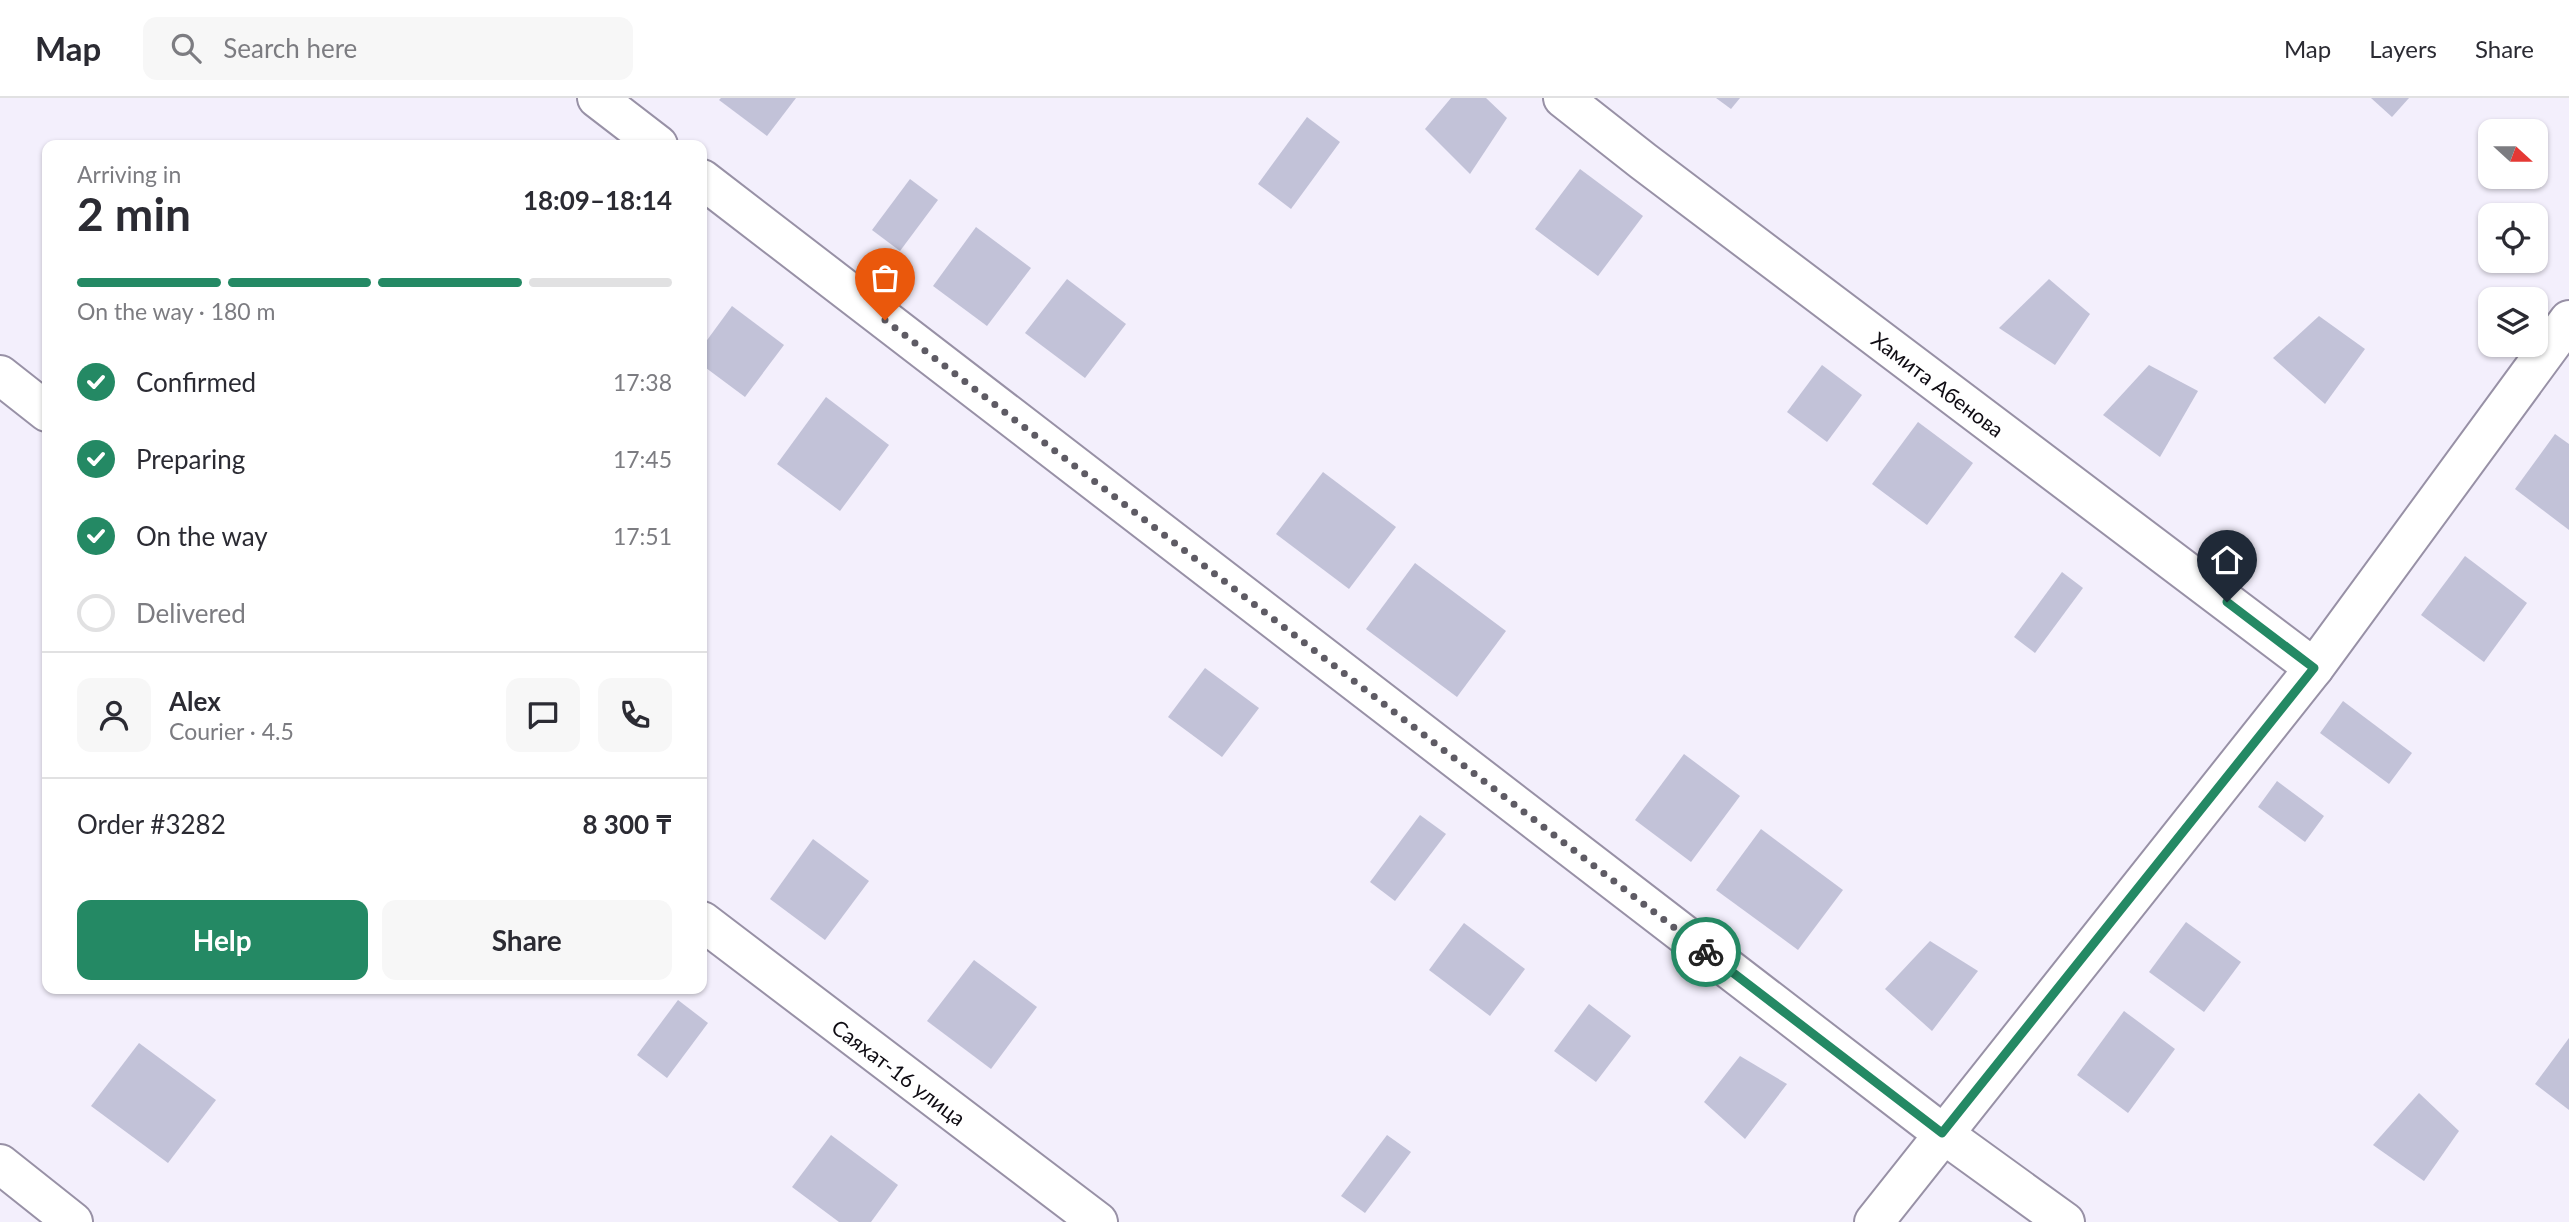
<!DOCTYPE html>
<meta charset="utf-8">
<style>
:root{--surface:#fff;--page:#f7f7f7;--text:#2b2b33;--muted:#7c7c81;--line:#e1e1e2;--accent:#248964}
body{margin:0;font-family:Lato,sans-serif;background:var(--page);color:var(--text);height:100vh;display:flex;flex-direction:column;font-size:26px;white-space:nowrap}
*{box-sizing:border-box;margin:0}
p{font-size:23px;color:var(--muted)}
.icon{flex:none;width:38px;height:38px;fill:none;stroke:currentColor;stroke-width:2;stroke-linecap:round;stroke-linejoin:round}
.map{position:relative;flex:1;overflow:hidden}
.sheet{position:absolute;left:42px;top:42px;width:665px;height:854px;display:flex;flex-direction:column;background:var(--surface);border-radius:14px;box-shadow:0 2px 5px #0004}
.sheet>*{flex:none}
.needle{width:46px;rotate:111deg}
.tools{position:absolute;left:2478px;top:21px;display:grid;gap:14px}
.tools a{display:grid;place-items:center;width:70px;height:70px;border-radius:14px;background:var(--surface);box-shadow:0 2px 5px #0004;font-size:35px}
.pin{position:absolute;display:grid;place-items:center;width:60px;height:60px;color:#fff;margin:-72px -30px;border-radius:50% 50% 50% 0;rotate:-45deg;box-shadow:0 0 7px #0007}
.pin .icon{rotate:45deg}
.courier{position:absolute;display:grid;place-items:center;width:70px;height:70px;margin:-35px;border:5px solid #248964;border-radius:50%;background:#fff;color:#222;box-shadow:0 2px 9px #0007}
.summary em{font-style:normal;font-weight:700}
.summary div{display:flex;flex-direction:column-reverse}
.summary{display:flex;align-items:center;justify-content:space-between;height:119px;padding:0 35px}
h1{font-size:46px;font-weight:700;line-height:52px}
.bar{display:grid;grid-template-columns:repeat(4,1fr);gap:10px 7px;align-content:center;height:84px;padding:0 35px}
.bar i{height:9px;border-radius:5px;background:var(--line)}
.bar .selected{background:var(--accent)}
.bar p{grid-column:span 4}
.line{display:flex;align-items:center;gap:18px;padding:0 35px;border-top:2px solid var(--line)}
.line div{flex:1}
.round{display:grid;place-items:center;flex:none;width:74px;height:74px;border-radius:14px;background:var(--page)}
ol{padding:0 35px;list-style:none}
li{display:flex;align-items:center;gap:21px;height:77px}
li p{margin-inline-start:auto}
li .icon{padding:7px;border-radius:50%;background:var(--accent);color:#fff;stroke-width:4}
li:last-child{color:var(--muted)}
li i{width:38px;height:38px;border:4px solid var(--line);border-radius:50%}
.action{display:flex;gap:14px;margin-top:auto;padding:14px 35px}
.action a{flex:1;height:80px;border-radius:14px;background:var(--accent);color:#fff;font-size:28px;font-weight:700;line-height:80px;text-align:center}
.action a+a{background:var(--page);color:var(--text)}
header{display:flex;align-items:center;gap:42px;box-sizing:border-box;height:98px;padding:0 35px;background:var(--surface);border-bottom:2px solid var(--line)}
header strong{font-size:33px}
nav{display:flex;gap:38px;margin-inline-start:auto;font-size:24px}
.search{width:490px;height:63px;background:var(--page);display:flex;align-items:center;gap:18px;box-sizing:border-box;padding:0 24px;border-radius:14px;color:var(--muted);font-size:26px}
.map>svg:first-child{display:block}
.building{fill:#c2c2d8}
.lines{fill:none;stroke-linecap:round;stroke-linejoin:round}
.minor-casing{stroke:#9891a6;stroke-width:42}
.minor{stroke:#fff;stroke-width:38}
.done{stroke:#5e5b64;stroke-width:7;stroke-dasharray:0 12.6}
.route{stroke:#248964;stroke-width:9}
.labels{text-anchor:middle;dominant-baseline:central;stroke-width:6;stroke-linejoin:round;paint-order:stroke}
.street-label{font-size:21px;fill:#0e0b12;stroke:#fff}
</style>
<header>
<strong>Map</strong>
<div class="search"><svg class="icon" aria-label="search" viewBox="0 0 24 24"><circle cx="10" cy="10" r="6"/><path d="M15 15l6 6"/></svg>Search here</div>
<nav><a>Map</a><a>Layers</a><a>Share</a></nav>
</header>
<div class="map">
<svg width="2569" height="1124" viewBox="0 0 2569 1124">
<rect width="100%" height="100%" fill="#f3effc"/>
<g class="building">
<polygon points="721,0 796,0 767,38 719,2"/>
<polygon points="1451,0 1486,0 1507,20 1470,76 1425,31"/>
<polygon points="1716,0 1740,0 1731,11"/>
<polygon points="2371,0 2409,0 2392,19"/>
<polygon points="1307,19 1340,44 1291,111 1258,86"/>
<polygon points="1580,71 1643,118 1598,178 1535,131"/>
<polygon points="910,81 938,102 900,153 872,132"/>
<polygon points="976,129 1031,170 987,228 933,188"/>
<polygon points="1067,181 1126,226 1085,280 1025,235"/>
<polygon points="2049,181 2090,216 2055,267 1999,230"/>
<polygon points="732,208 784,247 745,299 702,267 702,249"/>
<polygon points="2319,218 2365,251 2325,306 2273,260"/>
<polygon points="1822,267 1862,297 1827,344 1787,314"/>
<polygon points="2149,267 2198,293 2160,359 2103,317"/>
<polygon points="826,299 889,347 840,413 777,366"/>
<polygon points="1918,324 1973,365 1927,427 1872,386"/>
<polygon points="2555,336 2569,346 2569,432 2515,391"/>
<polygon points="1323,374 1396,429 1349,491 1276,436"/>
<polygon points="2465,458 2527,505 2484,564 2421,517"/>
<polygon points="1415,465 1506,533 1457,599 1366,531"/>
<polygon points="2062,474 2083,490 2035,555 2014,539"/>
<polygon points="1205,570 1259,610 1222,659 1168,619"/>
<polygon points="2343,603 2412,655 2389,686 2320,635"/>
<polygon points="1684,656 1740,698 1691,764 1635,722"/>
<polygon points="2277,683 2324,718 2305,744 2258,709"/>
<polygon points="1420,717 1446,736 1395,803 1370,784"/>
<polygon points="1761,731 1843,792 1798,852 1716,792"/>
<polygon points="813,741 869,783 825,842 770,801"/>
<polygon points="2186,824 2241,864 2204,914 2149,874"/>
<polygon points="1464,825 1525,871 1490,918 1429,872"/>
<polygon points="1930,843 1978,873 1932,933 1885,891"/>
<polygon points="974,862 1037,909 991,971 927,923"/>
<polygon points="678,902 708,925 667,980 637,957"/>
<polygon points="1589,906 1631,938 1596,984 1554,953"/>
<polygon points="2124,913 2175,951 2128,1015 2077,977"/>
<polygon points="2569,940 2569,1012 2535,986"/>
<polygon points="139,945 216,1002 168,1065 91,1008"/>
<polygon points="1740,958 1787,986 1745,1041 1704,1004"/>
<polygon points="2419,995 2459,1033 2424,1083 2373,1047"/>
<polygon points="831,1037 898,1087 871,1124 839,1124 792,1089"/>
<polygon points="1387,1037 1411,1054 1365,1115 1341,1098"/>
</g>
<g class="lines">
<defs>
<g id="minor">
<polyline points="597,0 658,47"/>
<polyline points="1563,0 1643,63 2314,570"/>
<polyline points="702,81 1942,1035 2065,1124"/>
<polyline points="0,277 47,314"/>
<polyline points="702,823 1098,1124"/>
<polyline points="0,1066 73,1124"/>
<polyline points="1874,1124 2314,570 2569,222"/>
</g>
</defs>
<use href="#minor" class="minor-casing"/>
<use href="#minor" class="minor"/>
</g>
<g class="lines">
<polyline class="done" points="885,222 1706,854"/>
<polyline class="route" points="1706,854 1942,1035 2314,570 2227,504"/>
</g>
<g class="labels">
<g class="street-label">
<text transform="translate(1938 286) rotate(37)">Хамита Абенова</text>
<text transform="translate(899 974) rotate(37)">Саяхат-16 улица</text>
</g>
</g>
</svg>
<div class="tools">
<a><svg class="needle" viewBox="-14 -14 28 28"><path d="M0-13l5 13h-10z" fill="#e53935"/><path d="M0 13l5-13h-10z" fill="#7c7c81"/></svg></a>
<a><svg class="icon" aria-label="locate" viewBox="0 0 24 24"><circle cx="12" cy="12" r="6"/><path d="M12 2v4M12 18v4M2 12h4M18 12h4"/></svg></a>
<a><svg class="icon" aria-label="layers" viewBox="0 0 24 24"><path d="M12 4l9 5-9 5-9-5zM3 14l9 5 9-5"/></svg></a>
</div>
<div class="pin" style="left:885px;top:222px;background:#ea580c"><svg class="icon" aria-label="bag" viewBox="0 0 24 24"><path d="M5 8h14l-1 12H6zM9 8a3 3 0 0 1 6 0"/></svg></div>
<div class="pin" style="left:2227px;top:504px;background:#1f2937"><svg class="icon" aria-label="home" viewBox="0 0 24 24"><path d="M3 11l9-7 9 7M6 9v11h12V9"/></svg></div>
<div class="courier" style="left:1706px;top:854px"><svg class="icon" aria-label="bike" viewBox="0 0 24 24"><circle cx="6" cy="16" r="4"/><circle cx="18" cy="16" r="4"/><path d="M6 16l4-8h5l3 8M10 8l3 8H6M13 5h3"/></svg></div>
<section class="sheet">
<div class="summary"><div><h1>2 min</h1><p>Arriving in</p></div><em>18:09–18:14</em></div>
<div class="bar"><i class="selected"></i><i class="selected"></i><i class="selected"></i><i></i><p>On the way · 180 m</p></div>
<ol>
<li><svg class="icon" aria-label="check" viewBox="0 0 24 24"><path d="M5 12l5 5 9-10"/></svg>Confirmed<p>17:38</p></li>
<li><svg class="icon" aria-label="check" viewBox="0 0 24 24"><path d="M5 12l5 5 9-10"/></svg>Preparing<p>17:45</p></li>
<li><svg class="icon" aria-label="check" viewBox="0 0 24 24"><path d="M5 12l5 5 9-10"/></svg>On the way<p>17:51</p></li>
<li><i></i>Delivered</li>
</ol>
<div class="line" style="height:126px"><a class="round"><svg class="icon" aria-label="person" viewBox="0 0 24 24"><circle cx="12" cy="8" r="4"/><path d="M4 21q1-7 8-7t8 7"/></svg></a><div><b>Alex</b><p>Courier · 4.5</p></div><a class="round"><svg class="icon" aria-label="chat" viewBox="0 0 24 24"><path d="M4 5h16v11H9l-5 4z"/></svg></a><a class="round"><svg class="icon" aria-label="phone" viewBox="0 0 24 24"><path d="M5 4h4l2 5-3 2q2 4 5 5l2-3 5 2v4C11 20 4 13 5 4z"/></svg></a></div>
<div class="line" style="height:91px"><div>Order #3282</div><b>8 300 ₸</b></div>
<div class="action"><a>Help</a><a>Share</a></div>
</section>
</div>
